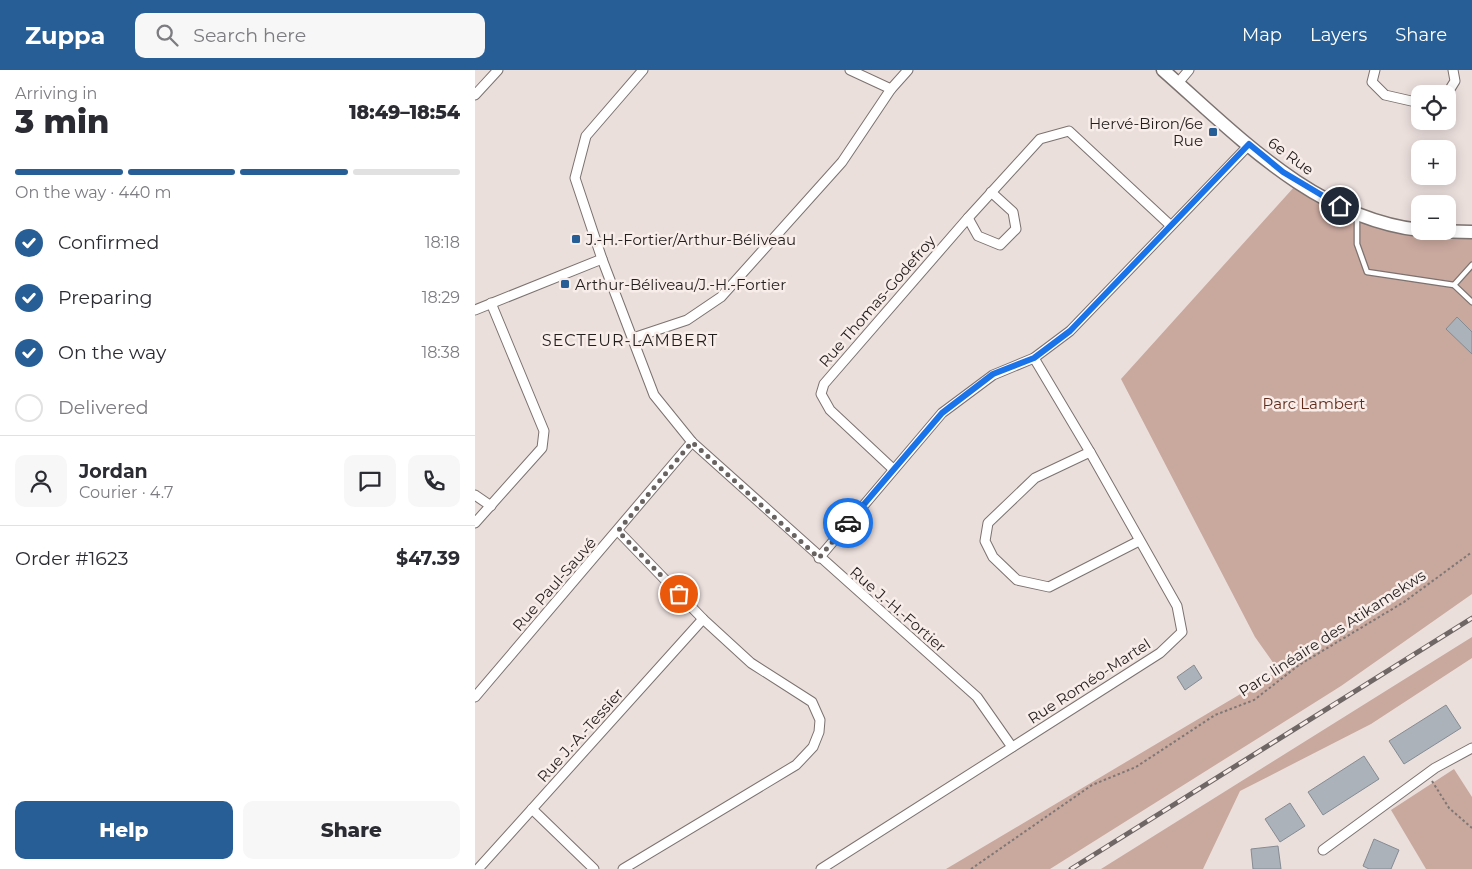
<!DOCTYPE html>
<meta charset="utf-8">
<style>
:root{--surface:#fff;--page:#f7f7f7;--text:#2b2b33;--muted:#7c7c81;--line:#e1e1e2;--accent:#275e96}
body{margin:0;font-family:Montserrat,sans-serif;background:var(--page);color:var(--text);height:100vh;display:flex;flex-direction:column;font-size:19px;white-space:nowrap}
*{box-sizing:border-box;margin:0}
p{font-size:16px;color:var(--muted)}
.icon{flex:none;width:28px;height:28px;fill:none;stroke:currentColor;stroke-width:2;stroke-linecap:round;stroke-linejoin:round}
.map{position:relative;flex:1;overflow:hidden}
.side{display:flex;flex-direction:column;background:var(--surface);width:475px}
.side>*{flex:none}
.buttons{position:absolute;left:936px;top:15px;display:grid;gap:10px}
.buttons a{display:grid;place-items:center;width:45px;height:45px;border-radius:10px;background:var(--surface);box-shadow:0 2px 12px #0003;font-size:25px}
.pin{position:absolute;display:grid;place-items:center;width:42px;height:42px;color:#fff;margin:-21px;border:2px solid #fff;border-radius:50%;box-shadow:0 1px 5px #0007}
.courier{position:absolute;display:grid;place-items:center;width:50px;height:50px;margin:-25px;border:4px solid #1a73e8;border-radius:50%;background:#fff;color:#222;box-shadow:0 1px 6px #0007}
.overview em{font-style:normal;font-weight:800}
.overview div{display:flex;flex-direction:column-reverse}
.overview{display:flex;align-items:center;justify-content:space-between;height:85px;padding:0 15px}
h1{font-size:32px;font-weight:800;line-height:38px}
.bar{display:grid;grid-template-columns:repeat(4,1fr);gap:8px 5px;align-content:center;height:60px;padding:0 15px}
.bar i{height:6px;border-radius:4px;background:var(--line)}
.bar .on{background:var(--accent)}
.bar p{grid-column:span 4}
.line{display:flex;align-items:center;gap:12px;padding:0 15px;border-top:1px solid var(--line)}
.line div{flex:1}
.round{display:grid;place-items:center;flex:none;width:52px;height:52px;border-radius:10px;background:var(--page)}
ol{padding:0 15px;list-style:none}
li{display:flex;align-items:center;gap:15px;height:55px}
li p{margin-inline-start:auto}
li .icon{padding:5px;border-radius:50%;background:var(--accent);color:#fff;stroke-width:4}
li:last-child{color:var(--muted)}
li i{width:28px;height:28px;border:2px solid var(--line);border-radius:50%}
.action{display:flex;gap:10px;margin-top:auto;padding:10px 15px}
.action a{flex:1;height:58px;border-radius:10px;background:var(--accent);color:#fff;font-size:20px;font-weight:800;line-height:58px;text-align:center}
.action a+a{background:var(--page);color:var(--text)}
header{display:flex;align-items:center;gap:30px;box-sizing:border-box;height:70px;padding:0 25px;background:var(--accent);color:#fff}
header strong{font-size:24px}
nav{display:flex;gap:28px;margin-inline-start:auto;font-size:18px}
.search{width:350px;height:45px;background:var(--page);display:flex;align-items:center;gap:12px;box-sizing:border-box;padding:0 18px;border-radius:10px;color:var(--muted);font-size:19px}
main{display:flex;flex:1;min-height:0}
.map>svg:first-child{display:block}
.green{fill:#c9a89e}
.building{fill:#acb2ba;stroke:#858b93}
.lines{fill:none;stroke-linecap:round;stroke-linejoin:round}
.lane-casing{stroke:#7c726f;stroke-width:7}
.street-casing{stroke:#7c726f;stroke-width:11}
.secondary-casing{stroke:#7c726f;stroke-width:15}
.path{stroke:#7e7775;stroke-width:2;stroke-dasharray:2.5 2.5;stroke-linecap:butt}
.lane{stroke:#fff;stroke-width:4.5}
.street{stroke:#fff;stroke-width:9}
.secondary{stroke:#fff;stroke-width:12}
.rail-casing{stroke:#6e6765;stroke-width:5}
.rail{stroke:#f8ede9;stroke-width:3;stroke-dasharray:9;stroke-linecap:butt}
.done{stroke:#686260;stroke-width:5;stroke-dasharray:0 9}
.route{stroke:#1a73e8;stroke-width:6}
.poi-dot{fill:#275e96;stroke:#f8ede9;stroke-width:2}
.labels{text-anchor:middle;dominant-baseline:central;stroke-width:5;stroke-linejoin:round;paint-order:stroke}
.poi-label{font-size:15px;fill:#221e1d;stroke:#f8ede9;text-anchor:start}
.street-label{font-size:15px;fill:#221e1d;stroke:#f8ede9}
.park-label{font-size:15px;fill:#632b1b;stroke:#f8ede9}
.neighbourhood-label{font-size:16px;letter-spacing:1px;fill:#221e1d;stroke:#f8ede9}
</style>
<header>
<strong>Zuppa</strong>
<div class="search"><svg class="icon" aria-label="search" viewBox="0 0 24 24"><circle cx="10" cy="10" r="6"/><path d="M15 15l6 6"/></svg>Search here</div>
<nav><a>Map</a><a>Layers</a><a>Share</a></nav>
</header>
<main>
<section class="side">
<div class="overview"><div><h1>3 min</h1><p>Arriving in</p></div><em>18:49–18:54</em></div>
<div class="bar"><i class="on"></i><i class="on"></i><i class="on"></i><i></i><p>On the way · 440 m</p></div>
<ol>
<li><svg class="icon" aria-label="check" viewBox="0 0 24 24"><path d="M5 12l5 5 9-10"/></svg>Confirmed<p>18:18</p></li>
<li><svg class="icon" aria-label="check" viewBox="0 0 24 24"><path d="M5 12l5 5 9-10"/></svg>Preparing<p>18:29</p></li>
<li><svg class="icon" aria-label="check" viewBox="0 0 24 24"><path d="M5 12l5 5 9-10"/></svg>On the way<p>18:38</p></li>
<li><i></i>Delivered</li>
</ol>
<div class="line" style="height:90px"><a class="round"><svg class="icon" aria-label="person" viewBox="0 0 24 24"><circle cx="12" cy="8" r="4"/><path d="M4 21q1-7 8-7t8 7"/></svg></a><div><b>Jordan</b><p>Courier · 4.7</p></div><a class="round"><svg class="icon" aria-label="chat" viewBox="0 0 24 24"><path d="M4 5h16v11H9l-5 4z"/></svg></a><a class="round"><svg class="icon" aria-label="phone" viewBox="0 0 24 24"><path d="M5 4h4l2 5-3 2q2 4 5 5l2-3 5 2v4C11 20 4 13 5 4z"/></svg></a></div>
<div class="line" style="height:65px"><div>Order #1623</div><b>$47.39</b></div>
<div class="action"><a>Help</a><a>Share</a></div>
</section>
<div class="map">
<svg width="997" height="799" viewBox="0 0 997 799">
<rect width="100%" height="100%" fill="#ebdfdc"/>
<g class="green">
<polygon points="820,116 945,160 973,160 997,155 997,524 866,616 575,799 471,799 804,601 780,567 646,309"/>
<polygon points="997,567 997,588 896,654 765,721 728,799 626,799"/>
<polygon points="979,699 997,727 997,799 951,799 916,740"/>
</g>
<g class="building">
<polygon points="982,247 997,262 997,284 971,259"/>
<polygon points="719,595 727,608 710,620 702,607"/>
<polygon points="971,635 986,658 929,694 914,671"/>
<polygon points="889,686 904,709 848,745 833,722"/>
<polygon points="815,733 830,756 805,772 790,749"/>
<polygon points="899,769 924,780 916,799 894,799 888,796"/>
<polygon points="803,776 806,799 778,799 776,779"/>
</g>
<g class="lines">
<defs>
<g id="lane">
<polyline points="882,146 882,174 892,202 979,215"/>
<polyline points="997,195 979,215 997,232"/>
</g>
<g id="street">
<polyline points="168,0 111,66 100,108 127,189 179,325 217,372 502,627 537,677"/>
<polyline points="375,0 416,19"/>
<polyline points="900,0 897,12 910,25 945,33"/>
<polyline points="703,13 714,0"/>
<polyline points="972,24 980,11 978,0"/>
<polyline points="0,25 23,0"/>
<polyline points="493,148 503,166 525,175 541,159 538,142 516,122"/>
<polyline points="0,240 127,189"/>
<polyline points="158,268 212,250 246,227 367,92 416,19 433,0"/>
<polyline points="615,382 560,408 513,453 510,471 518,487 542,510 574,517 664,471"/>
<polyline points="418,399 355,340 346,324 349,314 493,148 565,69 594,61 695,155"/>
<polyline points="0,425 16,436"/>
<polyline points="0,453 67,378 69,361 16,233"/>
<polyline points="143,461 228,549 276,593 337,632 345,650 344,662 338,677 321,695 148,799"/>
<polyline points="344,488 467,343 518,305 559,288 595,261 774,75"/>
<polyline points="0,627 217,372"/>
<polyline points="57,739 119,799"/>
<polyline points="848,780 960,698 997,678"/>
<polyline points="3,799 228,549"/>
<polyline points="346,799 685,583 707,562 702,536 615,382 559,288"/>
</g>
<g id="secondary">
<path d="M688,0C763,66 840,148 945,160"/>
<polyline points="956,161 997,162"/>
</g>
</defs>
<use href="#lane" class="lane-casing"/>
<use href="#street" class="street-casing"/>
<use href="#secondary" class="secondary-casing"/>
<g class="path">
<polyline points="957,711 974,738 997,758"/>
<polyline points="496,799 617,715 661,697 740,645 779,630 824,595 929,532 997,482"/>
</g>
<use href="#lane" class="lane"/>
<use href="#street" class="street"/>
<use href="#secondary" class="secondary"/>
<defs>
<polyline id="rail" points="596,799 997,548"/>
</defs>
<use href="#rail" class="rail-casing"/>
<use href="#rail" class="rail"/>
</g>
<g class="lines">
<polyline class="done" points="204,524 143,461 217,372 344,488 373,453"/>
<polyline class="route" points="373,453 467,343 518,304 559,288 595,261 774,74 808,102 865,136"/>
</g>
<g class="poi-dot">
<rect x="733" y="57" width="10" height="10" rx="2.5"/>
<rect x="96" y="164" width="10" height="10" rx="2.5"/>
<rect x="85" y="209" width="10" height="10" rx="2.5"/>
</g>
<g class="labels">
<g class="poi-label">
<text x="728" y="53" text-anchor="end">Hervé-Biron/6e<tspan x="728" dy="17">Rue</tspan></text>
<text x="111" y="169">J.-H.-Fortier/Arthur-Béliveau</text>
<text x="100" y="214">Arthur-Béliveau/J.-H.-Fortier</text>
</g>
<g class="street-label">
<text transform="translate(816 86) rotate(36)">6e Rue</text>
<text transform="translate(402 231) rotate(-49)">Rue Thomas-Godefroy</text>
<text transform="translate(79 514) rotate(-49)">Rue Paul-Sauvé</text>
<text transform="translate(423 539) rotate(41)">Rue J.-H.-Fortier</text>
<text transform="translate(857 563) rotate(-33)">Parc linéaire des Atikamekws</text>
<text transform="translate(614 611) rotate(-33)">Rue Roméo-Martel</text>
<text transform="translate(105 665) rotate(-48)">Rue J.-A.-Tessier</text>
</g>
<g class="park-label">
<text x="839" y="333">Parc Lambert</text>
</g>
<g class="neighbourhood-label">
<text x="155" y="270">SECTEUR-LAMBERT</text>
</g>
</g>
</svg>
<div class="buttons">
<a><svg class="icon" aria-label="locate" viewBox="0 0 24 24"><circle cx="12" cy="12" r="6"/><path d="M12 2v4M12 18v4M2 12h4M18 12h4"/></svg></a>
<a>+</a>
<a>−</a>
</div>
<div class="pin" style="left:204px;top:524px;background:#ea580c"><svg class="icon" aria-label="bag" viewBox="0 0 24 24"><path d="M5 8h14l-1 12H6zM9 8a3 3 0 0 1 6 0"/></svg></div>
<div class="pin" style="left:865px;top:136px;background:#1f2937"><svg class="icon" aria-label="home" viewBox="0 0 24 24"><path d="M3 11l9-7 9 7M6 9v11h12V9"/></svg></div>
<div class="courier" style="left:373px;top:453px"><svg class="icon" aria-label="car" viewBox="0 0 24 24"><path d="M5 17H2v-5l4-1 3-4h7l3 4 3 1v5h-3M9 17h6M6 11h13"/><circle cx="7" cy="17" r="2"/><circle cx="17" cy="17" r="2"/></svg></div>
</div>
</main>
